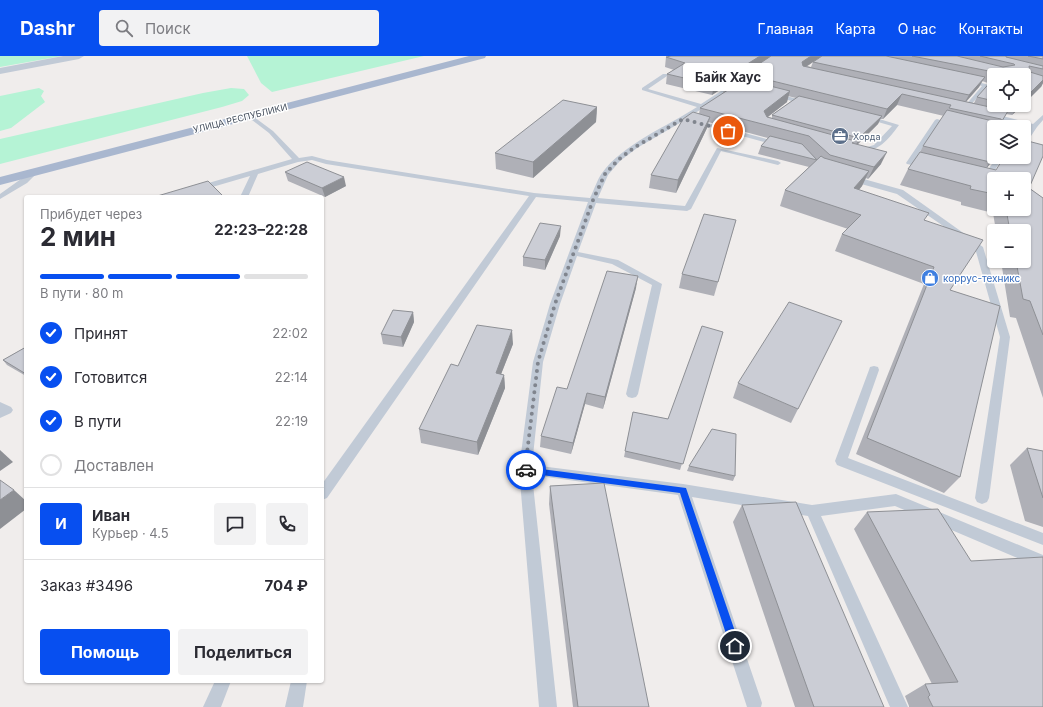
<!DOCTYPE html>
<html lang="ru">
<meta charset="utf-8">
<style>
:root{--surface:#fff;--page:#f2f2f3;--text:#2b2b33;--muted:#7c7c81;--line:#e1e1e2;--accent:#074ff0}
body{margin:0;font-family:Inter,sans-serif;background:var(--page);color:var(--text);height:100vh;display:flex;flex-direction:column;font-size:15px;white-space:nowrap}
*{box-sizing:border-box;margin:0}
p{font-size:13px;color:var(--muted)}
.icon{flex:none;width:22px;height:22px;fill:none;stroke:currentColor;stroke-width:2;stroke-linecap:round;stroke-linejoin:round}
.map{position:relative;flex:1;overflow:hidden}
.details{position:absolute;left:24px;top:139px;width:300px;height:488px;display:flex;flex-direction:column;background:var(--surface);border-radius:4px;box-shadow:0 1px 3px #0004}
.details>*{flex:none}
.tools{position:absolute;left:987px;top:12px;display:grid;gap:8px}
.tools a{display:grid;place-items:center;width:44px;height:44px;border-radius:4px;background:var(--surface);box-shadow:0 1px 3px #0004;font-size:20px}
.pin{position:absolute;display:grid;place-items:center;width:34px;height:34px;color:#fff;margin:-17px;border:2px solid #fff;border-radius:50%;box-shadow:0 1px 4px #0007}
.courier{position:absolute;display:grid;place-items:center;width:40px;height:40px;margin:-20px;border:3px solid #074ff0;border-radius:50%;background:#fff;color:#222;box-shadow:0 1px 5px #0007}
.bubble{position:absolute;height:28px;border-radius:4px;background:var(--surface);box-shadow:0 1px 3px #0004;font-size:13px;font-weight:700;line-height:28px;text-align:center}
.headline em{font-style:normal;font-weight:700}
.headline div{display:flex;flex-direction:column-reverse}
.headline{display:flex;align-items:center;justify-content:space-between;height:68px;padding:0 16px}
h1{font-size:26px;font-weight:700;line-height:30px}
.bar{display:grid;grid-template-columns:repeat(4,1fr);gap:6px 4px;align-content:center;height:48px;padding:0 16px}
.bar i{height:5px;border-radius:3px;background:var(--line)}
.bar .current{background:var(--accent)}
.bar p{grid-column:span 4}
.line{display:flex;align-items:center;gap:10px;padding:0 16px;border-top:1px solid var(--line)}
.line div{flex:1}
.round{display:grid;place-items:center;flex:none;width:42px;height:42px;border-radius:4px;background:var(--page)}
ol{padding:0 16px;list-style:none}
li{display:flex;align-items:center;gap:12px;height:44px}
li p{margin-inline-start:auto}
li .icon{padding:4px;border-radius:50%;background:var(--accent);color:#fff;stroke-width:4}
li:last-child{color:var(--muted)}
li i{width:22px;height:22px;border:2px solid var(--line);border-radius:50%}
.action{display:flex;gap:8px;margin-top:auto;padding:8px 16px}
.action a{flex:1;height:46px;border-radius:4px;background:var(--accent);color:#fff;font-size:16px;font-weight:700;line-height:46px;text-align:center}
.action a+a{background:var(--page);color:var(--text)}
header{display:flex;align-items:center;gap:24px;box-sizing:border-box;height:56px;padding:0 20px;background:var(--accent);color:#fff}
header strong{font-size:19px}
nav{display:flex;gap:22px;margin-inline-start:auto;font-size:14px}
.search{width:280px;height:36px;background:var(--page);display:flex;align-items:center;gap:10px;box-sizing:border-box;padding:0 14px;border-radius:4px;color:var(--muted);font-size:15px}
.map>svg:first-child{display:block}
.green{fill:#b5f3d5}
.lines{fill:none;stroke-linecap:round;stroke-linejoin:round}
.lane{fill:#c1cad6;fill-rule:evenodd}
.street{fill:#c1cad6;fill-rule:evenodd}
.primary{fill:#a9b7cf;fill-rule:evenodd}
.wall{fill:#afb0b7;fill-rule:evenodd}
.shaded-wall{fill:#8e9095}
.building{fill:#cbcdd5;stroke:#8e9095}
.route{fill:#074ff0}
.done{stroke:#80858e;stroke-width:4;stroke-dasharray:0 7.2}
.labels{text-anchor:middle;dominant-baseline:central;stroke-width:3;stroke-linejoin:round;paint-order:stroke}
.far-street-label{font-size:9px;fill:#434d5c;stroke:#fff}
.far-service-label{font-size:9px;fill:#4e5e75;stroke:#fff;text-anchor:start}
.shop-label{font-size:10px;fill:#366cbe;stroke:#fff;text-anchor:start}
</style>
<header>
<strong>Dashr</strong>
<div class="search"><svg class="icon" aria-label="search" viewBox="0 0 24 24"><circle cx="10" cy="10" r="6"/><path d="M15 15l6 6"/></svg>Поиск</div>
<nav><a>Главная</a><a>Карта</a><a>О нас</a><a>Контакты</a></nav>
</header>
<div class="map">
<svg width="1043" height="651" viewBox="0 0 1043 651">
<rect width="100%" height="100%" fill="#f0edec"/>
<g class="green">
<polygon points="0,0 62,0 0,11"/>
<polygon points="247,0 424,0 272,36 261,27"/>
<polygon points="39,32 44,35 41,40 45,46 11,72 0,75 0,40"/>
<polygon points="231,32 244,33 249,39 242,45 222,51 0,108 0,83 203,37"/>
</g>
<g class="lines">
<g class="lane">
<path d="M775,0H780L685,64L637,92L620,105L608,119L598,142L685,150L717,92L778,105L781,107L778,109L721,95L691,153L687,155L596,147L578,196L618,204L662,228L638,338L636,341L632,342L628,341L626,338L652,229L612,208L577,200L560,248L543,306L532,409L683,428L812,449L896,438L1043,499V513L895,450L821,460L908,651H890L808,460L692,441L762,647L761,651H747L678,439L532,419L557,651H539L519,413L533,306L550,248L588,146L536,141L327,442L322,444V428L529,140L326,108L312,104L298,106L258,118L248,141H240L250,120L178,141H166L167,139L292,103L269,77L248,61V59L250,58L273,75L299,102L312,100L327,104L534,137L590,142C594,134 597,124 602,117C623,88 668,70 697,51L642,34V32L663,18H667V20L648,33L701,48Z"/>
<polygon points="967,23 989,29 965,55 956,51 959,49 964,51 982,30 965,26 965,24"/>
<polygon points="774,37 810,46 811,47 808,49 772,40 772,38"/>
<polygon points="991,57 1033,68 1043,59 1043,64 1037,71 1031,80 1024,82 1024,78 1027,78 1030,71 989,60 989,58"/>
<path d="M866,59L899,69C888,84 879,95 859,97L856,95L857,94L874,89L892,70L864,62L863,61Z"/>
<polygon points="693,63 781,87 782,88 779,90 691,66 691,64"/>
<polygon points="937,63 956,69 953,71 939,67 913,106 927,110 927,112 907,108 906,107 935,64"/>
<polygon points="997,101 1003,101 987,127 981,127 980,125"/>
<polygon points="32,113 38,113 39,115 27,127 0,143 0,138 21,123"/>
<polygon points="847,120 853,120 903,134 983,191 1010,281 989,442 987,446 982,448 977,446 975,442 1000,281 975,192 897,138 847,124"/>
<polygon points="874,310 878,311 879,314 848,402 1043,477 1043,489 837,409 835,405 869,314 870,311"/>
<polygon points="0,346 11,351 13,354 11,357 0,362"/>
<polygon points="215,625 231,625 221,651 203,651"/>
<polygon points="291,625 307,625 303,651 285,651"/>
</g>
<polygon class="street" points="63,0 84,0 79,3 0,18 0,12"/>
<polygon class="primary" points="469,0 486,0 485,2 0,129 0,121"/>
</g>
<g class="wall">
<path d="M671,0H1043V27L1041,31L1024,19H994V49H1023L1012,59L1006,58L999,71H994V101H995L987,112L1029,132L1043,142V342L1016,262L1010,261L1001,205H1024V175H996L993,157L961,149V146L900,129L908,113L920,96L923,90L944,60L897,49L883,63H880L878,68L857,89L881,108L868,123L866,122L862,130L859,134L925,164L950,234L960,421L944,437L856,398L924,228L835,195L842,178L848,173L780,150L785,134L809,111L758,98L761,90L768,82L708,66L707,72L676,137L649,132L651,119L699,58L700,52L723,38L724,31L712,39L666,28L667,18L674,14L665,11L666,1ZM813,6L811,11L807,10L809,9ZM747,16L744,18L743,23L738,22ZM982,25L988,27L989,28L977,41L974,47L966,46L979,31ZM788,40L796,42L772,59V62L768,61L787,46ZM994,123L1024,153H994Z"/>
<polygon points="597,51 596,66 533,122 496,113 495,97"/>
<polygon points="285,116 346,130 325,141 288,125"/>
<polygon points="736,164 714,240 679,232 682,218"/>
<polygon points="560,180 545,214 523,210 523,201"/>
<polygon points="636,232 603,353 585,348 571,398 540,391 541,380 567,333"/>
<polygon points="413,256 414,266 403,291 383,288 381,278"/>
<polygon points="723,276 680,414 624,401 633,356 668,363"/>
<polygon points="513,288 501,318 504,319 505,332 478,399 421,387 419,373 458,310"/>
<polygon points="26,291 26,320 7,309 3,304"/>
<polygon points="738,327 798,353 791,367 733,342"/>
<polygon points="1027,392 1043,395 1043,471 1025,465 1010,409"/>
<polygon points="689,410 735,420 733,425 687,415"/>
<polygon points="550,430 649,651 573,651 549,448"/>
<polygon points="742,449 884,651 795,651 733,466"/>
<polygon points="867,456 1043,651 909,651 909,650 905,640 925,628 932,628 854,473"/>
</g>
<g class="shaded-wall">
<polygon points="760,0 772,0 712,39 714,29"/>
<polygon points="811,0 822,0 798,16 802,6"/>
<polygon points="985,21 979,31 963,49 969,39"/>
<polygon points="1043,24 1043,27 1041,31 1024,48 1024,43"/>
<polygon points="790,35 787,46 761,66 764,55"/>
<polygon points="902,38 897,49 883,63 887,53"/>
<polygon points="1018,49 1023,49 1012,59"/>
<polygon points="597,51 596,66 533,122 533,106"/>
<polygon points="882,60 878,68 855,91 859,82"/>
<polygon points="710,61 707,72 676,137 678,124"/>
<polygon points="887,96 881,108 868,123 874,111"/>
<polygon points="994,100 994,101 995,101 980,121"/>
<polygon points="869,115 862,130 847,148 854,132"/>
<polygon points="344,121 346,130 325,141 322,132"/>
<polygon points="561,170 560,180 545,214 545,204"/>
<polygon points="638,220 636,232 603,353 605,341"/>
<polygon points="413,256 414,266 403,291 401,281"/>
<polygon points="512,274 513,288 496,331 496,317"/>
<polygon points="504,319 505,332 478,399 477,386"/>
<polygon points="587,337 585,348 571,398 573,387"/>
<polygon points="0,394 13,406 0,415"/>
<polygon points="14,434 26,445 26,453 0,473 0,444"/>
</g>
<g class="building">
<polygon points="671,0 760,0 714,29 667,18 685,7 666,1"/>
<polygon points="771,0 811,0 802,6 803,10 1008,55 1002,65 1001,63 949,52 951,49 902,38 887,53 744,18"/>
<polygon points="822,0 886,0 985,21 969,39 813,6"/>
<polygon points="912,0 957,0 1003,11 1015,9 1014,8 980,0 1006,0 1006,1 1043,10 1043,13 1029,10 1030,16 1043,20 1043,24 1024,43 1024,19 994,19 994,16"/>
<polygon points="1028,0 1043,0 1043,3"/>
<polygon points="738,22 790,35 764,55 767,61 855,85 852,87 887,96 874,111 830,99 809,80 700,52 731,32 724,31"/>
<polygon points="994,22 994,45 977,41"/>
<polygon points="799,40 882,60 859,82 772,59"/>
<polygon points="563,44 597,51 533,106 495,97"/>
<polygon points="947,54 1001,67 999,71 994,71 994,100 990,106 923,90"/>
<polygon points="693,56 710,61 678,124 651,119 683,63"/>
<polygon points="770,80 802,88 817,104 761,90"/>
<polygon points="1024,84 1043,89 1043,100 1029,132 1043,142 1043,279 1030,245 1023,243 1016,205 1024,205 1024,175 1010,175 1006,153 1024,153 1024,123 994,123 994,138 970,133 971,130 908,113 920,96 996,114 1004,101 1024,101"/>
<polygon points="821,100 824,102 869,115 854,132 929,157 924,164 983,184 950,234 1000,250 960,421 867,382 934,211 842,178 861,159 785,134"/>
<polygon points="307,106 344,121 322,132 285,116"/>
<polygon points="208,125 223,140 219,141 154,141"/>
<polygon points="704,158 736,164 718,226 682,218"/>
<polygon points="540,167 561,170 545,204 523,201"/>
<polygon points="607,215 638,220 605,341 587,337 573,387 541,380 557,331 567,333"/>
<polygon points="789,246 842,265 798,353 738,327"/>
<polygon points="393,254 413,256 401,281 381,278"/>
<polygon points="477,269 512,274 496,317 504,319 477,386 419,373 451,308 458,310"/>
<polygon points="702,270 723,276 683,408 625,395 633,356 668,363"/>
<polygon points="26,291 26,318 3,304"/>
<polygon points="712,373 736,378 735,420 689,410"/>
<polygon points="1027,392 1043,395 1043,442"/>
<polygon points="0,424 14,434 0,444"/>
<polygon points="604,427 649,651 578,651 550,430"/>
<polygon points="796,446 884,651 814,651 742,449"/>
<polygon points="938,453 971,505 1043,501 1043,651 933,651 928,641 930,639 925,628 958,626 867,456"/>
</g>
<polygon class="route" points="526,411 686,432 740,590 738,594 735,595 732,594 730,590 680,437 526,417 522,414"/>
<g class="lines">
<polyline class="done" points="526,414 525,414 538,306 555,248 593,144 605,118 618,104 635,91 683,63 728,75"/>
</g>
<defs>
<symbol id="office-disc" viewBox="-11 -11 22 22"><circle r="9.5" fill="#5c6f8a" stroke="#fff"/><path d="M-6-3h4V-5.5h4V-3h4V5H-6ZM-1-4.5V-3h2v-1.5ZM-6 0V1H6V0Z" fill="#fff"/></symbol>
<symbol id="shop-disc" viewBox="-11 -11 22 22"><circle r="9.5" fill="#3f7fe0" stroke="#fff"/><path d="M-5-2.5h2.3a2.7 3.5 0 0 1 5.4 0H5L5.5 6h-11ZM-1.5-2.5h3a1.5 2.3 0 0 0-3 0Z" fill="#fff"/></symbol>
</defs>
<g fill-rule="evenodd">
<use href="#office-disc" x="830" y="70" width="20" height="20"/>
<use href="#shop-disc" x="920" y="212" width="20" height="20"/>
</g>
<g class="labels">
<g class="far-street-label">
<text transform="translate(240 62) rotate(-14)">УЛИЦА РЕСПУБЛИКИ</text>
</g>
<g class="far-service-label">
<text x="853" y="80">Хорда</text>
</g>
<g class="shop-label">
<text x="943" y="222">коррус-техникс</text>
</g>
</g>
</svg>
<div class="tools">
<a><svg class="icon" aria-label="locate" viewBox="0 0 24 24"><circle cx="12" cy="12" r="6"/><path d="M12 2v4M12 18v4M2 12h4M18 12h4"/></svg></a>
<a><svg class="icon" aria-label="layers" viewBox="0 0 24 24"><path d="M12 4l9 5-9 5-9-5zM3 14l9 5 9-5"/></svg></a>
<a>+</a>
<a>−</a>
</div>
<div class="pin" style="left:728px;top:75px;background:#ea580c"><svg class="icon" aria-label="bag" viewBox="0 0 24 24"><path d="M5 8h14l-1 12H6zM9 8a3 3 0 0 1 6 0"/></svg></div>
<div class="pin" style="left:735px;top:590px;background:#1f2937"><svg class="icon" aria-label="home" viewBox="0 0 24 24"><path d="M3 11l9-7 9 7M6 9v11h12V9"/></svg></div>
<div class="courier" style="left:526px;top:414px"><svg class="icon" aria-label="car" viewBox="0 0 24 24"><path d="M5 17H2v-5l4-1 3-4h7l3 4 3 1v5h-3M9 17h6M6 11h13"/><circle cx="7" cy="17" r="2"/><circle cx="17" cy="17" r="2"/></svg></div>
<div class="bubble" style="left:683px;top:7px;width:90px">Байк Хаус</div>
<section class="details">
<div class="headline"><div><h1>2 мин</h1><p>Прибудет через</p></div><em>22:23–22:28</em></div>
<div class="bar"><i class="current"></i><i class="current"></i><i class="current"></i><i></i><p>В пути · 80 m</p></div>
<ol>
<li><svg class="icon" aria-label="check" viewBox="0 0 24 24"><path d="M5 12l5 5 9-10"/></svg>Принят<p>22:02</p></li>
<li><svg class="icon" aria-label="check" viewBox="0 0 24 24"><path d="M5 12l5 5 9-10"/></svg>Готовится<p>22:14</p></li>
<li><svg class="icon" aria-label="check" viewBox="0 0 24 24"><path d="M5 12l5 5 9-10"/></svg>В пути<p>22:19</p></li>
<li><i></i>Доставлен</li>
</ol>
<div class="line" style="height:72px"><b class="round" style="background:var(--accent);color:#fff">И</b><div><b>Иван</b><p>Курьер · 4.5</p></div><a class="round"><svg class="icon" aria-label="chat" viewBox="0 0 24 24"><path d="M4 5h16v11H9l-5 4z"/></svg></a><a class="round"><svg class="icon" aria-label="phone" viewBox="0 0 24 24"><path d="M5 4h4l2 5-3 2q2 4 5 5l2-3 5 2v4C11 20 4 13 5 4z"/></svg></a></div>
<div class="line" style="height:52px"><div>Заказ #3496</div><b>704 ₽</b></div>
<div class="action"><a>Помощь</a><a>Поделиться</a></div>
</section>
</div>
